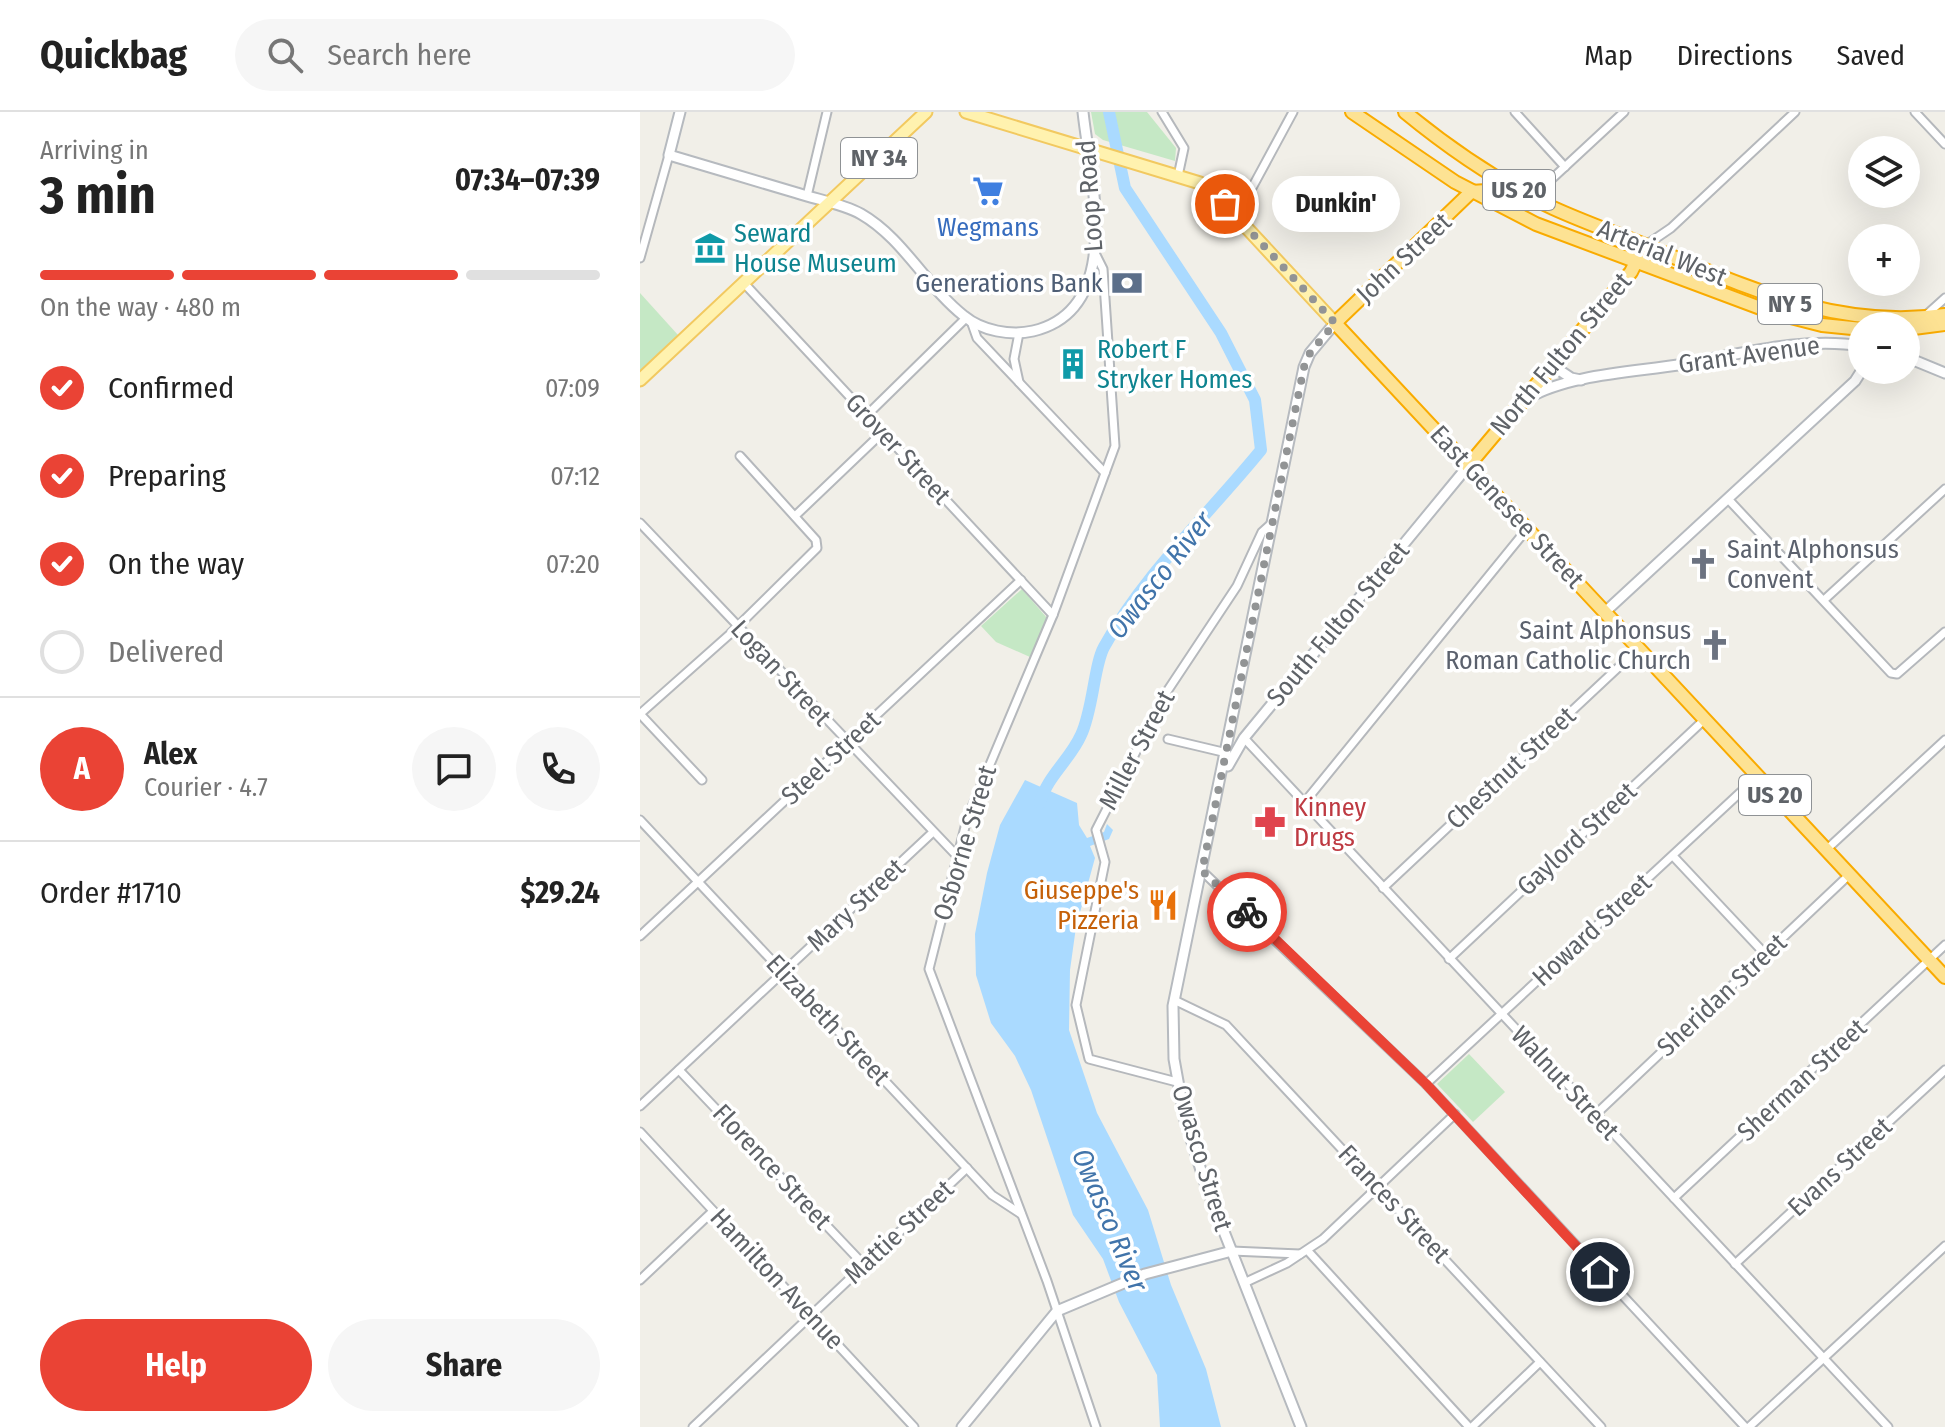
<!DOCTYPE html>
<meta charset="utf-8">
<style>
:root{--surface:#fff;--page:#f6f6f6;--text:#222;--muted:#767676;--line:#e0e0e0;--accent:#ea4335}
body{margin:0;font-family:"Fira Sans Condensed",sans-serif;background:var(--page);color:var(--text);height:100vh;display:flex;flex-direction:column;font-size:30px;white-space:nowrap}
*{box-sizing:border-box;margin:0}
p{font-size:26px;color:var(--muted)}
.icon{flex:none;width:44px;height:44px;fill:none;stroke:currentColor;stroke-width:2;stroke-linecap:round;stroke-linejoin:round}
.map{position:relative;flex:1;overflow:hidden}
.details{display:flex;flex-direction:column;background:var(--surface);width:640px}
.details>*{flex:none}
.tools{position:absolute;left:1208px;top:24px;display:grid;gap:16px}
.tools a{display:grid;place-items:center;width:72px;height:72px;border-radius:50%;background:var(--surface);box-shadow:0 8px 32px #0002;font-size:40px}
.pin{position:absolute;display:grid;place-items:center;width:68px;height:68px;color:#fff;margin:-34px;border:4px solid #fff;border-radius:50%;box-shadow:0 2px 8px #0007}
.courier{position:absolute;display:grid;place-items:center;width:80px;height:80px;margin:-40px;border:6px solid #ea4335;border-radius:50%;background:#fff;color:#222;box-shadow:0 2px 10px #0007}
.bubble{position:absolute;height:56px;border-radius:28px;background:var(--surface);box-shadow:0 8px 32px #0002;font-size:26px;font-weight:700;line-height:56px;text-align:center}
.head em{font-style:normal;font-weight:700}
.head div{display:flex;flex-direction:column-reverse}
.head{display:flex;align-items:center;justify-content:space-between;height:136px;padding:0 40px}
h1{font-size:52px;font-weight:700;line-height:60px}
.bar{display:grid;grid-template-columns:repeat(4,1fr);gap:12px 8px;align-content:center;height:96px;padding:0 40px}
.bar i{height:10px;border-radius:6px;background:var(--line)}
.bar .current{background:var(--accent)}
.bar p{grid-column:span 4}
.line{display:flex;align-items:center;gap:20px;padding:0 40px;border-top:2px solid var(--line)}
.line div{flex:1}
.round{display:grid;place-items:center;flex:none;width:84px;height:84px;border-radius:42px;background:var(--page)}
ol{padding:0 40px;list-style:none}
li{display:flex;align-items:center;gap:24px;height:88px}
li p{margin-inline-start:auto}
li .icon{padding:8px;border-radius:50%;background:var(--accent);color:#fff;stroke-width:4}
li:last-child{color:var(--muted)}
li i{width:44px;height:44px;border:4px solid var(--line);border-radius:50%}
.action{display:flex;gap:16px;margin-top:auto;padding:16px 40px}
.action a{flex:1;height:92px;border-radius:48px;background:var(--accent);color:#fff;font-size:32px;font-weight:700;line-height:92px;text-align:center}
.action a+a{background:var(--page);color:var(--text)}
header{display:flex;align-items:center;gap:48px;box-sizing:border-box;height:112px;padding:0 40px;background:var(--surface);border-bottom:2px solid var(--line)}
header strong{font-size:38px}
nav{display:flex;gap:44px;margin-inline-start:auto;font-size:28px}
.search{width:560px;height:72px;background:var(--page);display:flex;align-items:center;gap:20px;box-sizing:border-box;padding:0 28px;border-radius:44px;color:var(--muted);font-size:30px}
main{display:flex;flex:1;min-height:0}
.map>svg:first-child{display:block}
.green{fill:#c5e8c5}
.water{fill:#aadaff}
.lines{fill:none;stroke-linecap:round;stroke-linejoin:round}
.river{stroke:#aadaff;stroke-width:12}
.street-casing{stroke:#b5b8bc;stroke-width:11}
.secondary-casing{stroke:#b6babf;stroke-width:13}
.primary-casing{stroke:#f2c960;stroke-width:15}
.highway-casing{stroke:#f9ab00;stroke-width:16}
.street{stroke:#fff;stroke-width:7}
.secondary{stroke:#fff;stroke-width:9}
.primary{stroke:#fff2af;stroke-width:11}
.highway{stroke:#fde293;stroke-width:12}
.done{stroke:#929495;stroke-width:8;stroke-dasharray:0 14.4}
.route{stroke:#ea4335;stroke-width:10}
.labels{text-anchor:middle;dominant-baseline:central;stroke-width:7;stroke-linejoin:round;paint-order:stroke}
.shield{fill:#fff;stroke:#8f9295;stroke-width:2}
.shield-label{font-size:24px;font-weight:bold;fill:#5f6368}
.street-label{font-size:26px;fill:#5f6368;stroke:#fff}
.shop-label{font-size:26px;fill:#366cbe;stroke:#fff}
.culture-label{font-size:26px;fill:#0d838f;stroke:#fff;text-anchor:start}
.service-label{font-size:26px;fill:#4e5e75;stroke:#fff;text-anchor:end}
.worship-label{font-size:26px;fill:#5b616d;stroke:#fff;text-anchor:start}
.health-label{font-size:26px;fill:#be3a42;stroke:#fff;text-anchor:start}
.food-label{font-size:26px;fill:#c56008;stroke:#fff;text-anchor:end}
.water-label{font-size:28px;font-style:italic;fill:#4174aa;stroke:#fff}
</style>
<header>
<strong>Quickbag</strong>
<div class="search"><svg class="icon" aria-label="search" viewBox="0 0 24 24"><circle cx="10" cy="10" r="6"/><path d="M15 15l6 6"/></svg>Search here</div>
<nav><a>Map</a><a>Directions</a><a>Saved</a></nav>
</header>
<main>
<section class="details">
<div class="head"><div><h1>3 min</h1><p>Arriving in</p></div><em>07:34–07:39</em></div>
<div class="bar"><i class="current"></i><i class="current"></i><i class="current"></i><i></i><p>On the way · 480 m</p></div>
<ol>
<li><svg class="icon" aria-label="check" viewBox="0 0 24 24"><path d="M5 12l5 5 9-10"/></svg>Confirmed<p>07:09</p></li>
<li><svg class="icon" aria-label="check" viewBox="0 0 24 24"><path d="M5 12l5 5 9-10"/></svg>Preparing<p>07:12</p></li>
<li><svg class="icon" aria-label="check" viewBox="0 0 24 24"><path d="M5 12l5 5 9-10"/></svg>On the way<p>07:20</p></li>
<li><i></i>Delivered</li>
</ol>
<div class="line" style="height:144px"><b class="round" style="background:var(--accent);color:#fff">A</b><div><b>Alex</b><p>Courier · 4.7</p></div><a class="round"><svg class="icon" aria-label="chat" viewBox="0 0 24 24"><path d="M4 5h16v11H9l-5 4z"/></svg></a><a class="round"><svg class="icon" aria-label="phone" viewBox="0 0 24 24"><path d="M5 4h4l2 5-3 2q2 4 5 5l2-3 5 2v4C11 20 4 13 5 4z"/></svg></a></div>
<div class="line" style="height:104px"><div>Order #1710</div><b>$29.24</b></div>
<div class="action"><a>Help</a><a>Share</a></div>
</section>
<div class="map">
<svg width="1305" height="1315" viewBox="0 0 1305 1315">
<rect width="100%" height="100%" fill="#f1efe8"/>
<g class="green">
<polygon points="451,0 507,0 536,36 535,49 463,28 455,22"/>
<polygon points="0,181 38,223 0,259"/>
<polygon points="382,477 407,506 390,545 356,530 341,514"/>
<polygon points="829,942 865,980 833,1010 797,972"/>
</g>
<polygon class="water" points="385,668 437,691 439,713 447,726 464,720 467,712 473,718 469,727 450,734 455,746 436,815 430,858 429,918 457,1001 508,1098 531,1173 566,1257 581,1315 520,1315 517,1263 479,1190 463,1147 433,1103 391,978 375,944 351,911 336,863 335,822 347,761 360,713"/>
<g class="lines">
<path class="river" d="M400,691C407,664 430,648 441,623C453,598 454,553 464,535C504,462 569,402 621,338L615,288L581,221L485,76L469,0"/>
<defs>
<g id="street">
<polyline points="522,0 544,36 538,64"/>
<polyline points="875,0 925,55"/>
<polyline points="1275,0 1305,32"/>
<polyline points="902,76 984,0"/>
<polyline points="167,84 187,0"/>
<polyline points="592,100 613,74 653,0"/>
<polyline points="1006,133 1031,116 1155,0"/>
<polyline points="456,143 463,157 475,334 413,503 327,707 289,857 407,1169 456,1315"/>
<polyline points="0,146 29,43"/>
<polyline points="103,170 413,503"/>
<polyline points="1285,204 1305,186"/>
<polyline points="331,209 337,226 465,361"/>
<polyline points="379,221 374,247 379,270"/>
<polyline points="227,303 326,206"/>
<polyline points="1088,387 1251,561 1257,562 1305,520"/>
<polyline points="155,404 243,320"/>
<polyline points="0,411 317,744"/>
<polyline points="1184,488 1305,377"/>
<polyline points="0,602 90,522 177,436 176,428 100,344"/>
<polyline points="0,602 62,668"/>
<polyline points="604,626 1248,1315"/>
<polyline points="528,627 587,641"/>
<polyline points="664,691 887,417"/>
<polyline points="0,708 352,1083 381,1102"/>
<polyline points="1186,738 1305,628"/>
<polyline points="1033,744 1125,842"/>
<polyline points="562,759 786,972 1105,1315"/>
<polyline points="743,776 999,536"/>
<polyline points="0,824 381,468"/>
<polyline points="809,847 1065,607"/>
<polyline points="534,888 586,913 961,1315"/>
<polyline points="39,958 224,1153"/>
<polyline points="537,970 449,947 436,893 465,750 456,718 526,581 597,474 622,420 632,411"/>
<polyline points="786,972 1118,664"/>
<polyline points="0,994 292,721"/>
<polyline points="955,1003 1209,763"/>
<polyline points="0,1020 274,1315"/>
<polyline points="1034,1086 1305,833"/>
<polyline points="592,1139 660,1142"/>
<polyline points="668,1139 829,1315"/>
<polyline points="1095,1152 1305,958"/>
<polyline points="0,1168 73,1099"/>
<polyline points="604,1171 647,1151 683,1127 815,1002"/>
<polyline points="53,1315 327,1056"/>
<polyline points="832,1315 900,1250"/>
<polyline points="1109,1315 1305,1134"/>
</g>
<g id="secondary">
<path d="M40,0L29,43C72,56 114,68 157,81C178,88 201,91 221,102C263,126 286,174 324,204C342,219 371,224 393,219C486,197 450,67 443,0"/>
<polyline points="919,245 919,258 931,266 941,268"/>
<polyline points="1266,245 1305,261"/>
<path d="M888,286C927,263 993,260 1038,253C1098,243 1161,224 1222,234"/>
<polyline points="965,500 1215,269 1222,258"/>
<polyline points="588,654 604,626 828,354"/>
<polyline points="322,1315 417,1199 505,1162 592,1139"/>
<polyline points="661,1315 566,1074 545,1008 534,947 533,894 664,255 670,241 695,211"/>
</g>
<g id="primary">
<polyline points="326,0 560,71 592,100 695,211"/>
<polyline points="0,268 286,0"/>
</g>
<g id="highway">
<polyline points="712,0 815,70 896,112 1131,200 1182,213 1222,217"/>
<path d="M765,0C810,37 860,71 913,96C948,112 984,124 1019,139C1113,178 1201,218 1305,203"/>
<polyline points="831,80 695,211 1305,865"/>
<polyline points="831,80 862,78 879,84"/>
<polyline points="1266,217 1305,212"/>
<polyline points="828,354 991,160 998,146"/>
</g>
</defs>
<use href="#street" class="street-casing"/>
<use href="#secondary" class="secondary-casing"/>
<use href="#primary" class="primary-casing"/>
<use href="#highway" class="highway-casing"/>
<use href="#street" class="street"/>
<use href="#secondary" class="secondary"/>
<use href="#primary" class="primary"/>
<use href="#highway" class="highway"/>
</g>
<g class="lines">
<polyline class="done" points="585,92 695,211 670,241 664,255 562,759 607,800"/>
<polyline class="route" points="607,800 786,972 960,1160"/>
</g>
<defs>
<symbol id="supermarket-bare" viewBox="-9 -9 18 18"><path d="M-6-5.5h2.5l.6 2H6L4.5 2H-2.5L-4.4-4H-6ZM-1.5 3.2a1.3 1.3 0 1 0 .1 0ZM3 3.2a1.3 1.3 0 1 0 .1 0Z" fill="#3f7fe0" stroke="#fff" stroke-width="2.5" paint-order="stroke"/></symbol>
<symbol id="museum-bare" viewBox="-9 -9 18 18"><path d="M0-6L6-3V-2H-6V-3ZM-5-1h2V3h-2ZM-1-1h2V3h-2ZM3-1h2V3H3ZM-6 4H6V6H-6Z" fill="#0f9aa8" stroke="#fff" stroke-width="2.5" paint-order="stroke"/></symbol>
<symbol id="bank-bare" viewBox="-9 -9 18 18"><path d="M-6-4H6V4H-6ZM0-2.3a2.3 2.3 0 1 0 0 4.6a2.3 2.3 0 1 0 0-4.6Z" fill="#5c6f8a" stroke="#fff" stroke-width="2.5" paint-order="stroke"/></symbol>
<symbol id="building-bare" viewBox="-9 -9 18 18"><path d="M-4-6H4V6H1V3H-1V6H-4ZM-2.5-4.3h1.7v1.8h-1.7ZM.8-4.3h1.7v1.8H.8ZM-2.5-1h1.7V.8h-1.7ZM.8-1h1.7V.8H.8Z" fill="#0f9aa8" stroke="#fff" stroke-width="2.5" paint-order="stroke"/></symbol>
<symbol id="church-bare" viewBox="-9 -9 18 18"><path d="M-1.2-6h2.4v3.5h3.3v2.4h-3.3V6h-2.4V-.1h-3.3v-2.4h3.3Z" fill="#6b7280" stroke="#fff" stroke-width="2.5" paint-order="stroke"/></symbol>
<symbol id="pharmacy-bare" viewBox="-9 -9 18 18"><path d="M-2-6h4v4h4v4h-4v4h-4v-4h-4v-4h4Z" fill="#e0444e" stroke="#fff" stroke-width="2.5" paint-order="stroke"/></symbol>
<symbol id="restaurant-bare" viewBox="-9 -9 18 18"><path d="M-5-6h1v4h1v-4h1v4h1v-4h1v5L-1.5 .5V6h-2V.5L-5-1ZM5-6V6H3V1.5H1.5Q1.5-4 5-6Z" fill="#e8710a" stroke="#fff" stroke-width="2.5" paint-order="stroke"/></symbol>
</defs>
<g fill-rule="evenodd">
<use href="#supermarket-bare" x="326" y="57" width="44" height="44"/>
<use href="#museum-bare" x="48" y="114" width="44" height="44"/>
<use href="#bank-bare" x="465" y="149" width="44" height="44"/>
<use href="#building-bare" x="411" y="230" width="44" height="44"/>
<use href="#church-bare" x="1041" y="430" width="44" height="44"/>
<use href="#church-bare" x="1053" y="511" width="44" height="44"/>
<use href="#pharmacy-bare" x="608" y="688" width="44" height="44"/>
<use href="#restaurant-bare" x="501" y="771" width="44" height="44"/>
</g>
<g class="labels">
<g class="shield">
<rect x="201" y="26" width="76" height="40" rx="6"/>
<rect x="843" y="58" width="72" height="40" rx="6"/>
<rect x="1118" y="172" width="64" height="40" rx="6"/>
<rect x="1099" y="663" width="72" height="40" rx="6"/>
</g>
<g class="shield-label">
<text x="239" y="46">NY 34</text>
<text x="879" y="78">US 20</text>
<text x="1150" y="192">NY 5</text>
<text x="1135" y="683">US 20</text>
</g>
<g class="street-label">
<text transform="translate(450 84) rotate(-94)">Loop Road</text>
<text transform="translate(1022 141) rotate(22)">Arterial West</text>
<text transform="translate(764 146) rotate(-43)">John Street</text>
<text transform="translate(921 242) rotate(-50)">North Fulton Street</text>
<text transform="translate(1109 243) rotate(-8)">Grant Avenue</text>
<text transform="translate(258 337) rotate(47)">Grover Street</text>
<text transform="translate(867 395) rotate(47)">East Genesee Street</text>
<text transform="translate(698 512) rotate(-50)">South Fulton Street</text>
<text transform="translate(141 561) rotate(47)">Logan Street</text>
<text transform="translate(497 638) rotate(-62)">Miller Street</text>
<text transform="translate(191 646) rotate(-43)">Steel Street</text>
<text transform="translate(871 656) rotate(-43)">Chestnut Street</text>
<text transform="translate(937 727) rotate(-43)">Gaylord Street</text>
<text transform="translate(325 731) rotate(-73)">Osborne Street</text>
<text transform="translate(216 793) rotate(-43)">Mary Street</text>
<text transform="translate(952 818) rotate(-43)">Howard Street</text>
<text transform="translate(1082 883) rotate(-43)">Sheridan Street</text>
<text transform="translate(188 908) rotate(47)">Elizabeth Street</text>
<text transform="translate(1162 968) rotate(-43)">Sherman Street</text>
<text transform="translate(925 971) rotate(47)">Walnut Street</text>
<text transform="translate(562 1046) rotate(73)">Owasco Street</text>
<text transform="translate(132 1055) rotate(47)">Florence Street</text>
<text transform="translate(1200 1055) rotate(-43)">Evans Street</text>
<text transform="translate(754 1092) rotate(47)">Frances Street</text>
<text transform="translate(259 1120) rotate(-43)">Mattie Street</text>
<text transform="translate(137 1167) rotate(47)">Hamilton Avenue</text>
</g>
<g class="shop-label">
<text x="348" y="115">Wegmans</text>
</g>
<g class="culture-label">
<text x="94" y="121">Seward<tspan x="94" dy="30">House Museum</tspan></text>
<text x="457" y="237">Robert F<tspan x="457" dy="30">Stryker Homes</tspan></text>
</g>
<g class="service-label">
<text x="463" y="171">Generations Bank</text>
</g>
<g class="worship-label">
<text x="1087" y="437">Saint Alphonsus<tspan x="1087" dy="30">Convent</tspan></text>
<text x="1051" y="518" text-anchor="end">Saint Alphonsus<tspan x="1051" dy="30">Roman Catholic Church</tspan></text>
</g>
<g class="health-label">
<text x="654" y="695">Kinney<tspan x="654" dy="30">Drugs</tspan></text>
</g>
<g class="food-label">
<text x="499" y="778">Giuseppe's<tspan x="499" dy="30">Pizzeria</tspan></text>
</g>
<g class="water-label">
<text transform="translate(520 463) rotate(-52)">Owasco River</text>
<text transform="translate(470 1108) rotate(67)">Owasco River</text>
</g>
</g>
</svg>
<div class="tools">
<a><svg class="icon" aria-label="layers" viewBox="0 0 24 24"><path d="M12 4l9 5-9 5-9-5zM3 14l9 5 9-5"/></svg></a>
<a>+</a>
<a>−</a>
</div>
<div class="pin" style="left:585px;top:92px;background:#ea580c"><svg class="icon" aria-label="bag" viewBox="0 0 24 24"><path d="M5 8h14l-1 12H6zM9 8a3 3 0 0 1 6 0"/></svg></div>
<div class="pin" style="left:960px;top:1160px;background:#1f2937"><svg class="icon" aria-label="home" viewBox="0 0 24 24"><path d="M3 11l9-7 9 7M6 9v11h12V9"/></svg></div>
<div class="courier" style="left:607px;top:800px"><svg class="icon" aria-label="bike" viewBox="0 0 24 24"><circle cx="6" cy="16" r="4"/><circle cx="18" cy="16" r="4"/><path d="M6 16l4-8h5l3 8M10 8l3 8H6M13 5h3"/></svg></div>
<div class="bubble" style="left:632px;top:64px;width:128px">Dunkin'</div>
</div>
</main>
